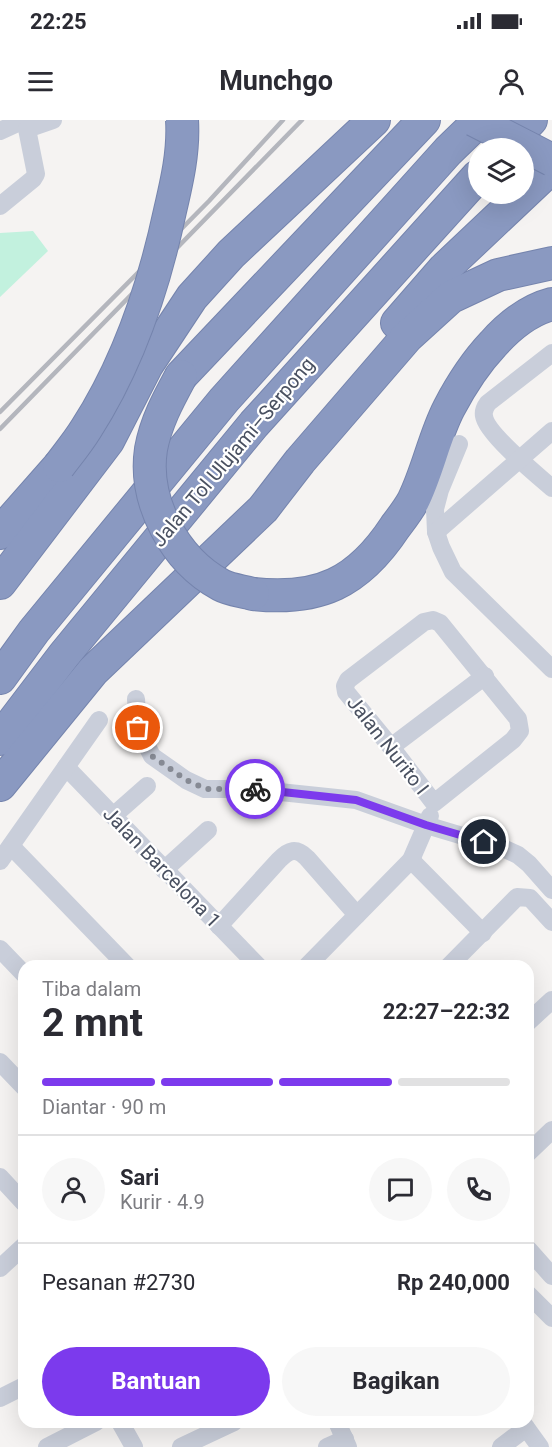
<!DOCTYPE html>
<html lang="id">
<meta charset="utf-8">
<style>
:root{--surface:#fff;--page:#f7f7f7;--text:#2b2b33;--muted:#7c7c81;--line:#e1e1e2;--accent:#7c3aed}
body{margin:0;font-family:Roboto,sans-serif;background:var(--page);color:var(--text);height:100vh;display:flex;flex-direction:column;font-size:22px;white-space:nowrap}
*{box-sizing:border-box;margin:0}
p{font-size:20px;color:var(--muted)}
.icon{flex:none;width:33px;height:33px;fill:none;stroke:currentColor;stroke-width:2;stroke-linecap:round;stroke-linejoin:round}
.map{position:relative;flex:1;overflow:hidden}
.side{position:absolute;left:18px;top:840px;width:516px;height:468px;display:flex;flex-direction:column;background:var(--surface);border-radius:18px;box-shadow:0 6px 24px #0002}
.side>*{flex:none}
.buttons{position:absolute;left:468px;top:18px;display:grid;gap:12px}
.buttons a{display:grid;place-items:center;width:66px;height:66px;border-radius:50%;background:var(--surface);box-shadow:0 6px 24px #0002;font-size:30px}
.pin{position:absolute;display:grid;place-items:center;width:51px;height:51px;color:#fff;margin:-26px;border:3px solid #fff;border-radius:50%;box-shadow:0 2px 6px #0007}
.courier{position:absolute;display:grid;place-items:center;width:60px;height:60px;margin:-30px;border:4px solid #7c3aed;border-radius:50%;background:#fff;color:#222;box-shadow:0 2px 8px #0007}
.overview em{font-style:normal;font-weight:700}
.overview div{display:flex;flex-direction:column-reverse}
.overview{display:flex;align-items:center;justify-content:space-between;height:102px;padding:0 24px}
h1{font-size:39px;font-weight:700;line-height:45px}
.bar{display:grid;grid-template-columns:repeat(4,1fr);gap:9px 6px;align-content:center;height:72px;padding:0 24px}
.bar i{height:8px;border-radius:4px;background:var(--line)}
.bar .selected{background:var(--accent)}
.bar p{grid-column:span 4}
.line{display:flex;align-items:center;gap:15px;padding:0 24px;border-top:2px solid var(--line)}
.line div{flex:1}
.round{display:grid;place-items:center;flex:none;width:63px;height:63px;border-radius:32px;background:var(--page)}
.button{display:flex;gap:12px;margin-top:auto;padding:12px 24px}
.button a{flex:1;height:69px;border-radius:36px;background:var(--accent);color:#fff;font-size:24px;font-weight:700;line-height:69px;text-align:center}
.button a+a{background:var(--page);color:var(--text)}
.status{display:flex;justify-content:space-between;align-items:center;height:42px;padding:0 30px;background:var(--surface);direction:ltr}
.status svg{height:16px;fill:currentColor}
header{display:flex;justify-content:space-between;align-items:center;height:78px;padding:0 24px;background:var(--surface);font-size:27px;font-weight:700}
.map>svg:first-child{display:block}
.green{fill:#c2f1de}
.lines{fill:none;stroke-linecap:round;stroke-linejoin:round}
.highway-casing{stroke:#7584ad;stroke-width:34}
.street{stroke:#c9ceda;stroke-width:18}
.highway{stroke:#8a99c1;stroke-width:32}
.rail{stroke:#b4b6bd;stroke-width:4.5}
.highway-bridge-casing{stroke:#7584ad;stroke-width:34;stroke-linecap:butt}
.highway-bridge{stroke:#8a99c1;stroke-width:32}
.done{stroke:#868a94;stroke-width:6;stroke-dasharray:0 10.8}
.route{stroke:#7c3aed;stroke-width:8}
.labels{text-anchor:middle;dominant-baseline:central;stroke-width:4.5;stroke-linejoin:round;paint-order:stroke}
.street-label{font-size:20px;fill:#4a5161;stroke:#fff}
</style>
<div class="status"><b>22:25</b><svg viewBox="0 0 49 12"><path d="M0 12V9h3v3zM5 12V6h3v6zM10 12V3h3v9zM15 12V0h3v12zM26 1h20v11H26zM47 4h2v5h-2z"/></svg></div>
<header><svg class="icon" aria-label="menu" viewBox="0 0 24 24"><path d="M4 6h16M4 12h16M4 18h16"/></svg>Munchgo<svg class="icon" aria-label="person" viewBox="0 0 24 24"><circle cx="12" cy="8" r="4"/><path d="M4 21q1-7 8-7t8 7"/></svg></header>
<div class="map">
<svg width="552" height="1327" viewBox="0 0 552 1327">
<rect width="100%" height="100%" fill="#f5f3f2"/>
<polygon class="green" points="33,111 48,131 0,177 0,113"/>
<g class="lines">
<defs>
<g id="highway">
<polyline points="504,28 531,0"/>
<polyline points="397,203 444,149 552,47"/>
<polyline points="181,256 424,0"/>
<polyline points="0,413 59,346"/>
<polyline points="0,463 108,321 147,245 192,177 231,134 374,0"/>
<path d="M253,474C319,481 358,463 395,407C401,399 408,390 413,381C428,351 434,317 449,288C461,265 476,242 493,224C509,206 529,190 552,184"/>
<polyline points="0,558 34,511 224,280 448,31 480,0"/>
<polyline points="0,619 64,535 254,304 478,56"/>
<polyline points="0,665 93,551 263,389 300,341 407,217 451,177 498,155 552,143"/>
</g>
</defs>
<use href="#highway" class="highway-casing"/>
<g class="street">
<polyline points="0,11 24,0"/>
<polyline points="0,86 33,59 36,54 27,9 53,0"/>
<path d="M552,233L488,283C485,287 483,291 484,296C486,313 537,355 552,368"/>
<polyline points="459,324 440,370 435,389 436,412 441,427 453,452 552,549"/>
<polyline points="436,412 552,311"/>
<polygon points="433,500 440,503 518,599 520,611 513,620 434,683 391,627 346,572 345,566 348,560 424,502"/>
<polyline points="136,579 138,608 152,636 186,660 205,669 252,669 356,680 426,705 503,728 518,735 529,744 552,770"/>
<polyline points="391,627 485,556"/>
<polyline points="66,647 258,846"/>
<polyline points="113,696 147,666"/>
<polyline points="11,726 127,846"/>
<polyline points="411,740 483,813"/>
<polyline points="0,741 99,600"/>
<polyline points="164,750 208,710"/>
<path d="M219,806L279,740C289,730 296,727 307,738L357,795"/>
<polyline points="0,829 24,854"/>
<polyline points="307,846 411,740 430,696"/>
<polyline points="449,846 517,777 530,778 552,802"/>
<polyline points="528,902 552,880"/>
<polyline points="0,942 24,967"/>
<polyline points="528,1033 552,1010"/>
<polyline points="0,1057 24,1083"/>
<polyline points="528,1129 552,1156"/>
<polyline points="0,1148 24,1126"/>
<polyline points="528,1174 552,1198"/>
<polyline points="0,1278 24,1266"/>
<polyline points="120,1302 134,1327"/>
<polyline points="337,1302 348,1327"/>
<polyline points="522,1302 540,1327"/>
<polyline points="47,1327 96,1302"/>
<polyline points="181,1327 234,1302"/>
<polyline points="327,1327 345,1319"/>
<polyline points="501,1327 526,1308"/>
</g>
<use href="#highway" class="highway"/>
<g class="rail">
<polyline points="0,292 209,81 283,0"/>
<polyline points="0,309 302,0"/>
</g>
<defs>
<g id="highway-bridge">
<polyline points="474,0 552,40"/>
<path d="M181,256C168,280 156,302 151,329C143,382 175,440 221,465C230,470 243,471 253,474"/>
<path d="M59,346C68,334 78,322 86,309C128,244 154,166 170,91C177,61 184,31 182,0"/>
</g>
</defs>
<use href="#highway-bridge" class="highway-bridge-casing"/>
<use href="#highway-bridge" class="highway-bridge"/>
</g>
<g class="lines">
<polyline class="done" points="138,608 152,636 186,660 206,669 255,669"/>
<polyline class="route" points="255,669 356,680 426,705 484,722"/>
</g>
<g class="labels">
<g class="street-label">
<text transform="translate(233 332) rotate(-50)">Jalan Tol Ulujami–Serpong</text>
<text transform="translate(388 625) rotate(52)">Jalan Nurito I</text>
<text transform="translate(162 747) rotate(46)">Jalan Barcelona 1</text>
</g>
</g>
</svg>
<div class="buttons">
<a><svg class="icon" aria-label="layers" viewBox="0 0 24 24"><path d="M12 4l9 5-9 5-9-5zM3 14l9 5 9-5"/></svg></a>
</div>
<div class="pin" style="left:138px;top:608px;background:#ea580c"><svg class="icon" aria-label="bag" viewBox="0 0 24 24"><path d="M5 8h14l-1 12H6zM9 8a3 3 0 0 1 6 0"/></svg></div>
<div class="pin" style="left:484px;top:722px;background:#1f2937"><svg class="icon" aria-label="home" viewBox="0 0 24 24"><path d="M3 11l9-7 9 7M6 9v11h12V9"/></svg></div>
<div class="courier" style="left:255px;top:669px"><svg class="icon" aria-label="bike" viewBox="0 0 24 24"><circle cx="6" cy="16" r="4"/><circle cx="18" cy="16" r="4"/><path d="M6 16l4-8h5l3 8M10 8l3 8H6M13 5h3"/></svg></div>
<section class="side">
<div class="overview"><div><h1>2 mnt</h1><p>Tiba dalam</p></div><em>22:27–22:32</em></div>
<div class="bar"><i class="selected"></i><i class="selected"></i><i class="selected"></i><i></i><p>Diantar · 90 m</p></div>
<div class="line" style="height:108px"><a class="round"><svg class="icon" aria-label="person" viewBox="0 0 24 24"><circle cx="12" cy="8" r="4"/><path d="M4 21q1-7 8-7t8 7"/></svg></a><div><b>Sari</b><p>Kurir · 4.9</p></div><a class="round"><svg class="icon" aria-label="chat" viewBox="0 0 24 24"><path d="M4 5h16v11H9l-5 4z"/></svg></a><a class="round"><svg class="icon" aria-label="phone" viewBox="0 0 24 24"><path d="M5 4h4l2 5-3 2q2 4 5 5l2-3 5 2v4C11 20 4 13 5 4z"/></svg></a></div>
<div class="line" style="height:78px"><div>Pesanan #2730</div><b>Rp 240,000</b></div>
<div class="button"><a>Bantuan</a><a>Bagikan</a></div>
</section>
</div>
